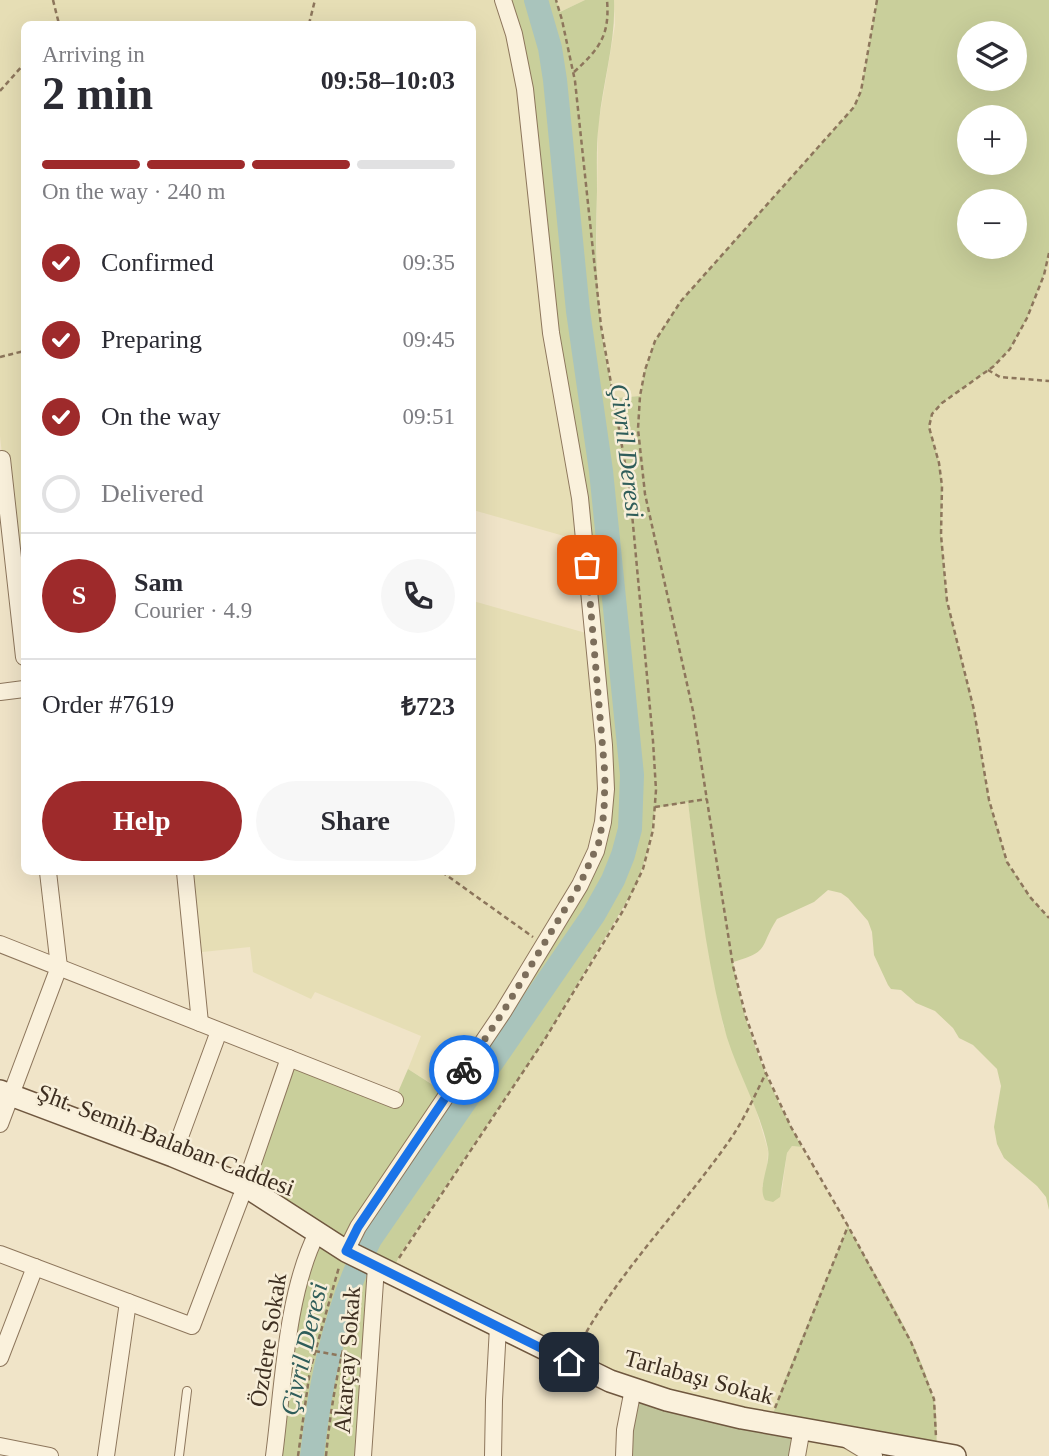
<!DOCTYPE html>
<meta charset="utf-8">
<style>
:root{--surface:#fff;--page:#f7f7f7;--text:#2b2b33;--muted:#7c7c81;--line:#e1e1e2;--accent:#9e2a2b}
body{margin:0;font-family:Georgia,serif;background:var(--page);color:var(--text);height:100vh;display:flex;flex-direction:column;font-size:26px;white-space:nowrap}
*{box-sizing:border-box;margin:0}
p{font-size:23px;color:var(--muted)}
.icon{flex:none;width:38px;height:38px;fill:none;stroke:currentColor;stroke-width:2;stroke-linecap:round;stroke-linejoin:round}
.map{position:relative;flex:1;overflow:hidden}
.drawer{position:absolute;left:21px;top:21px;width:455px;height:854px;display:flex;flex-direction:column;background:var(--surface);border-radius:10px;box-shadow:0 7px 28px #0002}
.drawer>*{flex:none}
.tools{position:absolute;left:957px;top:21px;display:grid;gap:14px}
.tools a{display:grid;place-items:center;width:70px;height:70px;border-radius:50%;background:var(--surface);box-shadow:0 7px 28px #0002;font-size:35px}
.pin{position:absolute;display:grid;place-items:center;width:60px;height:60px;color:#fff;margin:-30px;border-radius:14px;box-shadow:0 4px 10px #0006}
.courier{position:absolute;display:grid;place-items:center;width:70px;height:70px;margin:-35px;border:5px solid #1a73e8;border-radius:50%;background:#fff;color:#222;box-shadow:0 2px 9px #0007}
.summary em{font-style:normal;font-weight:700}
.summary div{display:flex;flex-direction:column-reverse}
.summary{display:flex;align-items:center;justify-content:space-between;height:119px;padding:0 21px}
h1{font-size:46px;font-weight:700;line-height:52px}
.bar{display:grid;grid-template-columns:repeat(4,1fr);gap:10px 7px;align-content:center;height:84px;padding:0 21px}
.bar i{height:9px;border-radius:5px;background:var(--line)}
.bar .on{background:var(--accent)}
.bar p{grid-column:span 4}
.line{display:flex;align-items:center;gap:18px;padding:0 21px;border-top:2px solid var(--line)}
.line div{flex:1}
.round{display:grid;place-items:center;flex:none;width:74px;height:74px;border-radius:37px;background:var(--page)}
ol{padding:0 21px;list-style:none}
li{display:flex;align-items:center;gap:21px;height:77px}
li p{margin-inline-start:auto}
li .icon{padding:7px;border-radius:50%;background:var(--accent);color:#fff;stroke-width:4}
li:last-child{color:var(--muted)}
li i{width:38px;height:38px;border:4px solid var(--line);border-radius:50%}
.cta{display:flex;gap:14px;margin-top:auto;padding:14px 21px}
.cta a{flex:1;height:80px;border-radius:42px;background:var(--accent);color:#fff;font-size:28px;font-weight:700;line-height:80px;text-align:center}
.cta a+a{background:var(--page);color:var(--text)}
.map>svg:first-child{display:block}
.farmland{fill:#e6deb5}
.green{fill:#c9cf9b;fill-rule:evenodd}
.cemetery{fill:#bfc49a}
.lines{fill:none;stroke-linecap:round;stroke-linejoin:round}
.river{stroke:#a9c4bc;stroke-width:24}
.lane-casing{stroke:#8d765c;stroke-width:10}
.street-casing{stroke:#8d765c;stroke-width:18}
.secondary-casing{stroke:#6f573f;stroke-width:24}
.path{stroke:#8d765c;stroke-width:2.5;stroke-dasharray:5 3.5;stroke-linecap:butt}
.lane{stroke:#faf1dc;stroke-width:8}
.street{stroke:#faf1dc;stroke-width:16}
.secondary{stroke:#faf1dc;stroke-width:21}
.done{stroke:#7c6e5b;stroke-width:7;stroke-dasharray:0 12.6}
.route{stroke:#1a73e8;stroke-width:9}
.labels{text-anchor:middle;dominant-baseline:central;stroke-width:5;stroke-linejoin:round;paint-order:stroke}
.street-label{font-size:24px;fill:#3d2e20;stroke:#f7eed8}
.water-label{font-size:26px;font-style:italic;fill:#2f5d5a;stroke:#f7eed8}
</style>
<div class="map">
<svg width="1049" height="1456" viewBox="0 0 1049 1456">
<rect width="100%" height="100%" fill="#f0e4c8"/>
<g class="farmland">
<polygon points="0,0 503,0 514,34 585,542 473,510 472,24 24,24 24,657 0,436"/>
<polygon points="556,0 585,0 560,12"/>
<polygon points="614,0 877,0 861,91 854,107 681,301 645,370 640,396 615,398 605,353 597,291 597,206 598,126 615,25"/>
<polygon points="1049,253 1049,918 1030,897 1007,862 989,800 974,710 947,601 941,535 942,486 929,427 932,414 942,403 994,366 1010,349 1027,318 1044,275"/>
<polygon points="473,601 593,635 604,745 599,842 448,1094 408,1069 421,1036 315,992 311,999 253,972 250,947 193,953 185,872 472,872"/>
<polygon points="688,802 697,871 723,1025 753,1100 768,1150 767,1169 762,1187 782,1190 787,1153 792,1146 802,1147 848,1226 784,1381 770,1423 667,1400 390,1275 401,1253 545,1039 624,909 643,869 650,842 655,807"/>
<polygon points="802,1428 955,1456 797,1456"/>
</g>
<g class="green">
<path d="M503,0H556L560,12L585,0H614C616,41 603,81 599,122C596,144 597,168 597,191C595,260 596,331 615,398L640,396L645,370L655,341L681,301L854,107L861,91L877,0H1049V253L1044,275L1027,318L1010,349L994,366L942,403L932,414L929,427L939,463L942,486L941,535L947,601L974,710L989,800L1007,862L1030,897L1049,918V1210L1046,1197L1037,1186L1004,1158L997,1144L994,1127L1001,1086L997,1069L973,1045L959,1038L953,1028L935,1011L916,1003L901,990L891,989L888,985L874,955L872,932L868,921L848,898L841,893L828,890L814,902L777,919C759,947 771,951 733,962C743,1027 770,1090 802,1147L792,1146L787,1153L780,1197L773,1202L765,1200C757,1186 771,1165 768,1149C759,1105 733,1066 723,1023C705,952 697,876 688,802L655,808C652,836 646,862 634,889L545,1039L401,1253L390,1275L377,1268L363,1456H274L290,1331L317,1234L245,1186L289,1058L395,1099L408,1069L447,1094L580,885L606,789L530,127ZM970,33H1015V79H970ZM970,117H1015V163H970ZM970,201H1015V247H970Z"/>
<path d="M848,1226C876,1278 918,1340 933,1397C938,1414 936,1434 937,1451L770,1423L784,1381Z"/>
</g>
<polygon class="cemetery" points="633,1389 802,1428 797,1456 624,1456"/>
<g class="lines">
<path class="river" d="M312,1456C320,1380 336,1307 370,1239L594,914L613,880L623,855L630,829L632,775L601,471L578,311L555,80L550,48L536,0"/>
<defs>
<polyline id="lane" points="179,1456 187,1391"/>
<g id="street">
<polyline points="2,459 24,657"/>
<polyline points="0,692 24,689"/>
<polyline points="185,872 200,1023"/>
<polyline points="0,944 395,1100"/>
<polyline points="0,1124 59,967 48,872"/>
<polyline points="173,1156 219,1031"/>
<polyline points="245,1186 289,1058"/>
<polyline points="346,1251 358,1227 503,1012 580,885 596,851 603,822 606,789 604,745 580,498 551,333 525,89 514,34 503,0"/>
<polyline points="0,1254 192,1326 241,1197"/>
<polyline points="0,1358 35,1267"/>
<polyline points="849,1441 874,1456"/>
<polyline points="0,1446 50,1456"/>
<polyline points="106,1456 128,1302"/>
<path d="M274,1456C283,1388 286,1294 317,1233"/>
<polyline points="363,1456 376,1267"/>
<polyline points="493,1456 494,1400 498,1327"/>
<polyline points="624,1456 625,1430 633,1389"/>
<polyline points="797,1456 802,1428"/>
</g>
<polyline id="secondary" points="0,1091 173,1156 245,1186 346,1251 610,1381 667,1400 742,1418 955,1456"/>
</defs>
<use href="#lane" class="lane-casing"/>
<use href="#street" class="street-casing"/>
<use href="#secondary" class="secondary-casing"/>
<g class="path">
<polyline points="53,0 59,24"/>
<polyline points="877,0 861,91 854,107 681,301 655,341 645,370 640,396 638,429 645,494 693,711 733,966 746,1017 766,1073 791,1127 848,1226 911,1342 934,1399 936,1437"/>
<polyline points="309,24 315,0"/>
<path d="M574,72C599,49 610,36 607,0"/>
<polyline points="0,91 24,64"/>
<polyline points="1049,253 1044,275 1027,318 1010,349 994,366 942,403 932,414 929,427 939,463 942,486 941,535 947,601 974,710 989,800 1007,862 1030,897 1049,918"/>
<polyline points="0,357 24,351"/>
<polyline points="988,370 1000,377 1049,381"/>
<polyline points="655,807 707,799"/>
<polyline points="442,872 533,937"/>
<polyline points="399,1258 545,1039 624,909 643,869 653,830 656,790 653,741 630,492 601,326 575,81 562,20 556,0"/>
<path d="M578,1347C618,1272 679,1212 727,1144C743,1122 754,1097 766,1073"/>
<polyline points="315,1351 342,1356"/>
<polyline points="775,1408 848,1226"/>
<polyline points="298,1456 310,1370 339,1267"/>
<path d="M326,1456C331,1402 341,1348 358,1297"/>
</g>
<use href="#lane" class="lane"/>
<use href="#street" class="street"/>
<use href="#secondary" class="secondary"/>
</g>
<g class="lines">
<polyline class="done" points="464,1070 503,1012 580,884 599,842 604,813 605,775 587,565"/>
<polyline class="route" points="464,1070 358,1227 346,1251 569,1362"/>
</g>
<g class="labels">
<g class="street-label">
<text transform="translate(166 1140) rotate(21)">Şht. Semih Balaban Caddesi</text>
<text transform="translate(268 1340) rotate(-81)">Özdere Sokak</text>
<text transform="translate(347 1360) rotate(-86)">Akarçay Sokak</text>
<text transform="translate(699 1377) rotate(15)">Tarlabaşı Sokak</text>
</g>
<g class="water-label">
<text transform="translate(627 451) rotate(83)">Çivril Deresi</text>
<text transform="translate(304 1349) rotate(-77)">Çivril Deresi</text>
</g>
</g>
</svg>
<div class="tools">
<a><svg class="icon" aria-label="layers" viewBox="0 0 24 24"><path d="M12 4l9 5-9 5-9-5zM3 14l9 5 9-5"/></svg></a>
<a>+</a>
<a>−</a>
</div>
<div class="pin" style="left:587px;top:565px;background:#ea580c"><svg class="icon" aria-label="bag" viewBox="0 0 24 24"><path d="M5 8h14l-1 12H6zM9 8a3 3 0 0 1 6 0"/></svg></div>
<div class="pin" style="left:569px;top:1362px;background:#1f2937"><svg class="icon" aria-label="home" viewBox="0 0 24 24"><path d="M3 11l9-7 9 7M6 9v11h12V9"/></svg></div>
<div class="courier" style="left:464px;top:1070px"><svg class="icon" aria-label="bike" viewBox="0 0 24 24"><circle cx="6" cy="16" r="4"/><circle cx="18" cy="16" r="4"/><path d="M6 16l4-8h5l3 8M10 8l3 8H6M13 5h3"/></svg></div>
<section class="drawer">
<div class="summary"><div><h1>2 min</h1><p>Arriving in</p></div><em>09:58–10:03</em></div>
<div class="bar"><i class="on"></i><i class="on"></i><i class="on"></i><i></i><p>On the way · 240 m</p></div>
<ol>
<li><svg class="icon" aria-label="check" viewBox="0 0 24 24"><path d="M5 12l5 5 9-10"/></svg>Confirmed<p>09:35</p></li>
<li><svg class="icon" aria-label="check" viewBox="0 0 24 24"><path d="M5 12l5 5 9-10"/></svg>Preparing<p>09:45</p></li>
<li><svg class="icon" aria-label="check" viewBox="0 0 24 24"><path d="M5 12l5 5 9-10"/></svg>On the way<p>09:51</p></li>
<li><i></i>Delivered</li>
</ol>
<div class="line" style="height:126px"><b class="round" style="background:var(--accent);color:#fff">S</b><div><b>Sam</b><p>Courier · 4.9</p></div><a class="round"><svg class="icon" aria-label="phone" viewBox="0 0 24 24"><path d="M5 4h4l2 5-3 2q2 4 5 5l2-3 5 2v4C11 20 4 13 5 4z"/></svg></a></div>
<div class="line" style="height:91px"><div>Order #7619</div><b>₺723</b></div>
<div class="cta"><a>Help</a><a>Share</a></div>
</section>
</div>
